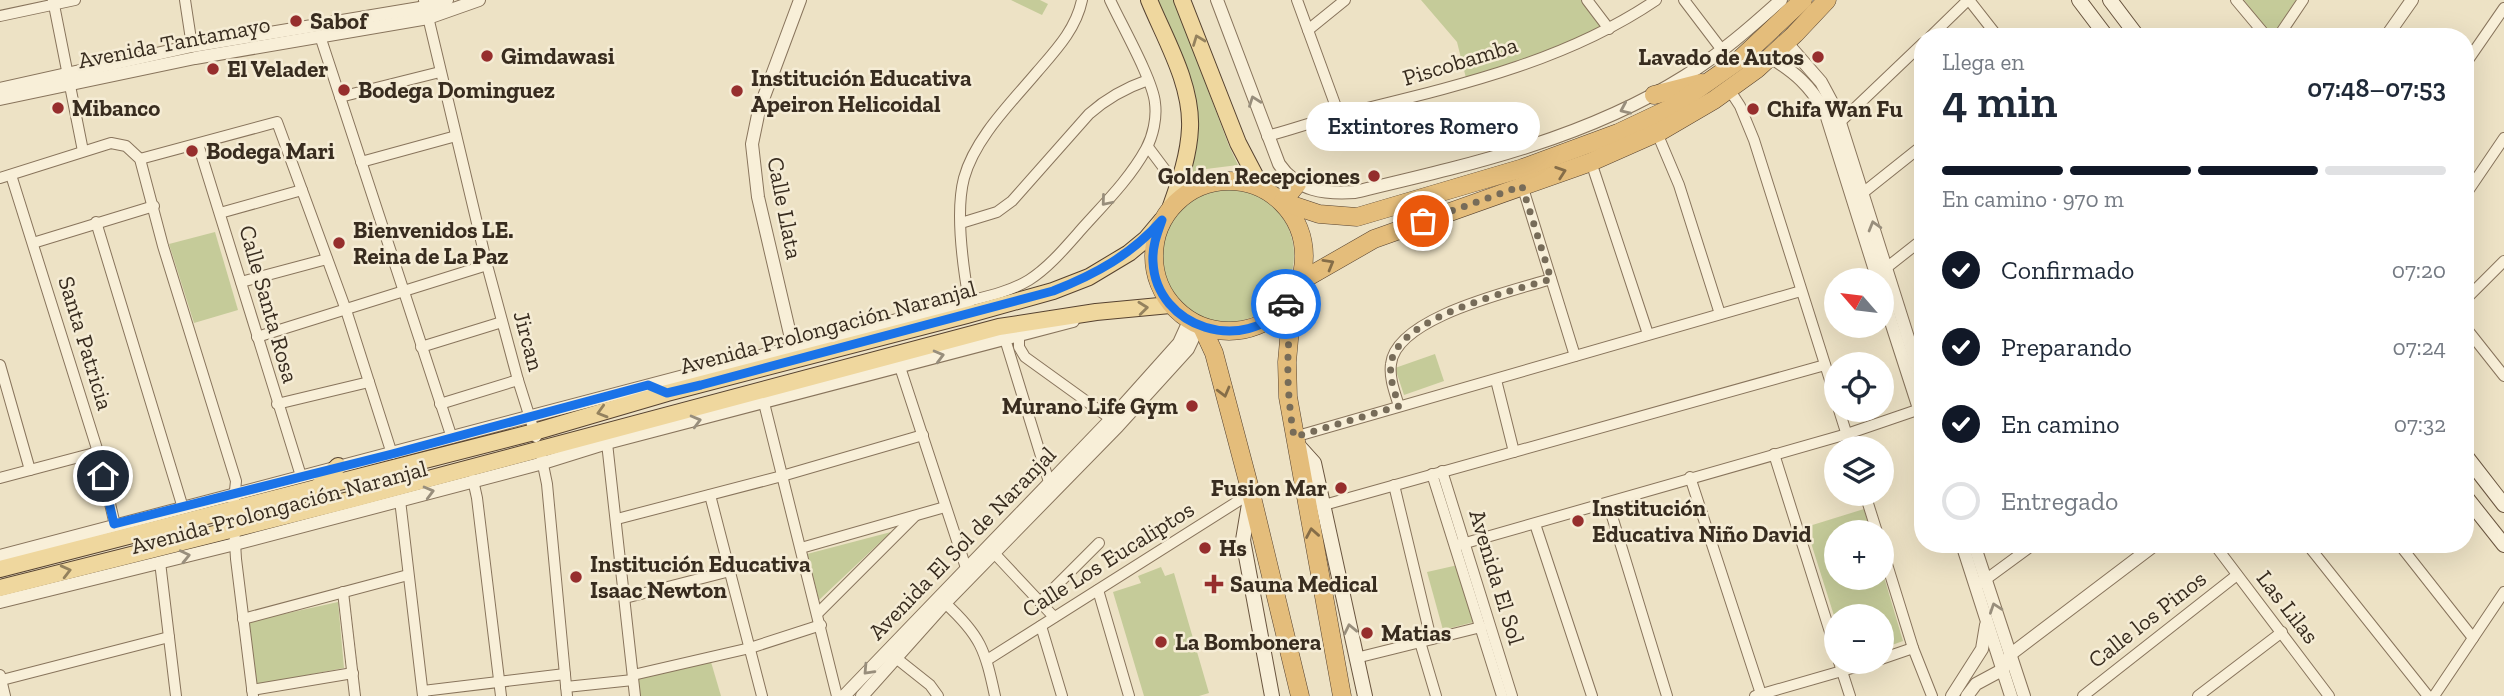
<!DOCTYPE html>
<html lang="es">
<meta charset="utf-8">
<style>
:root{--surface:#fff;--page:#f6f6f7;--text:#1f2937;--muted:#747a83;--line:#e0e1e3;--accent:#111827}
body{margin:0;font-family:"Zilla Slab",serif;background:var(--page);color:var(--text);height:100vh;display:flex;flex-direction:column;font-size:26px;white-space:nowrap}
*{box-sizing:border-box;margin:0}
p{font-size:23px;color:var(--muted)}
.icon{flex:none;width:38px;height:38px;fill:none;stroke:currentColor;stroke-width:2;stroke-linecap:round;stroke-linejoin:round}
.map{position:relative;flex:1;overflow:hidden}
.sheet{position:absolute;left:1914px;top:28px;width:560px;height:525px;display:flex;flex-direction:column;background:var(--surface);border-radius:28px;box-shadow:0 7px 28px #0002}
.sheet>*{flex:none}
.needle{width:46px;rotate:298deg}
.buttons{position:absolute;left:1824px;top:268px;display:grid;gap:14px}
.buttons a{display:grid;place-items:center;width:70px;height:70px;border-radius:50%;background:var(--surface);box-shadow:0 7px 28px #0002;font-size:35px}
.pin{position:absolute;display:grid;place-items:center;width:60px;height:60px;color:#fff;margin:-30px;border:4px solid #fff;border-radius:50%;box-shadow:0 2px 7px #0007}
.courier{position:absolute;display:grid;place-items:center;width:70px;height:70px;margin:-35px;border:5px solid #1a73e8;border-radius:50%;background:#fff;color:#222;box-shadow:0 2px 9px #0007}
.bubble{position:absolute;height:49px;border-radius:24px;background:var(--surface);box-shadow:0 7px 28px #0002;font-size:23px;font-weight:600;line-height:49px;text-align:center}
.head em{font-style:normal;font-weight:600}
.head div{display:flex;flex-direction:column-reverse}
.head{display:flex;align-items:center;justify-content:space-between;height:119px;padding:0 28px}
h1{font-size:46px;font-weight:600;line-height:52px}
.bar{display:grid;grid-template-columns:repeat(4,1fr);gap:10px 7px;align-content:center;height:84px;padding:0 28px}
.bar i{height:9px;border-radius:5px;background:var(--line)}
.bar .on{background:var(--accent)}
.bar p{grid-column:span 4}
ol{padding:0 28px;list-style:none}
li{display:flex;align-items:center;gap:21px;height:77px}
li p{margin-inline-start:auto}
li .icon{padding:7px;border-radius:50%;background:var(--accent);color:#fff;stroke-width:4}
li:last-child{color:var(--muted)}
li i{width:38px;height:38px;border:4px solid var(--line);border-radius:50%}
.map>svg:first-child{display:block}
.green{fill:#c5cb99}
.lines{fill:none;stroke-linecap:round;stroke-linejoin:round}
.minor-casing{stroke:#88745c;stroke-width:12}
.tertiary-casing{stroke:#88745c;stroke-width:14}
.secondary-casing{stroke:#6a553f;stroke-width:16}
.primary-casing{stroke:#564230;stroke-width:18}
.trunk-casing{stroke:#564230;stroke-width:19}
.minor{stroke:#f8efd8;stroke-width:10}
.tertiary{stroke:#f8efd8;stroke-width:12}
.secondary{stroke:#f8efd8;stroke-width:14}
.primary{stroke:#efd79e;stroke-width:16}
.trunk{stroke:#e4bd7b;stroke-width:18}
.oneway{stroke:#94825e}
.oneway2{stroke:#988e7c}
.oneway3{stroke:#856d48}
.done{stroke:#776c59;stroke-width:7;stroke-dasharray:0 12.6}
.route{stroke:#1a73e8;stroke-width:9}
.poi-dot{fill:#962e2d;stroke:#f5ecd5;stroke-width:2.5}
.labels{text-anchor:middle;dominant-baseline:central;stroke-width:5;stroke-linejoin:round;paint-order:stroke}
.poi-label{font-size:23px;font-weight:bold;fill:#382c1f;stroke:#f5ecd5;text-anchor:start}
.street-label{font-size:23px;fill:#382c1f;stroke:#f5ecd5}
</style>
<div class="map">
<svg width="2504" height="696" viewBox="0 0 2504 696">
<rect width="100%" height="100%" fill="#ede2c5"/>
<g class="green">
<polygon points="1011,0 1040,0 1048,4 1042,15"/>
<path d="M1156,0H1174L1229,146L1238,165L1198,170L1188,175C1191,162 1196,149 1197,137C1204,90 1174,41 1156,0Z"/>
<polygon points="1421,0 1582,0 1603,27 1528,58 1466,78 1457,42"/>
<polygon points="2244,0 2296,0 2272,36"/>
<circle cx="1227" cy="255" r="67"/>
<polygon points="215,232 238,310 194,323 169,244"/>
<polygon points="1435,354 1444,381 1404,395 1395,368"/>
<polygon points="1864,509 1871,532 1836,532 1836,578 1881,578 1881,567 1903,641 1881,649 1881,616 1836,616 1836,622 1806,527"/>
<polygon points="891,532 819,600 807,554"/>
<polygon points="1458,565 1474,622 1443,630 1427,572"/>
<polygon points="1161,567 1165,576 1174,573 1209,693 1199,696 1144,696 1113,592 1141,583 1138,576"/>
<polygon points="338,602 344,668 254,685 247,622"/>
<polygon points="711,662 721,696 640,696 638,679"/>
</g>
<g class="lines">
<defs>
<g id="minor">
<polyline points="53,0 83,151"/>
<polyline points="185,0 192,46"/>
<polyline points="424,0 487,265 518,380 536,437"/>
<path d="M1082,0C1076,29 1056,50 1037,72C1011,103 975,138 964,178C955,212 963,267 969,301C989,296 1011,291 1029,280C1048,268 1064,249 1079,232C1102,206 1129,180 1146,149C1153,136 1157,118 1155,103C1153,80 1121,24 1110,0"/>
<polyline points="1297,0 1339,115"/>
<polyline points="1587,0 1609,29"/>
<polyline points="1684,0 1722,50"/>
<polyline points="1969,0 1998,37"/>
<polyline points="2236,0 2267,37"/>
<polyline points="0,16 75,0"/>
<polyline points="1308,30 1345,0"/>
<polyline points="320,36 452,438"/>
<polyline points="1930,37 1968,0"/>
<polyline points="2278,37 2303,0"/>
<polyline points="2466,63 2504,8"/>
<polyline points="1729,89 1740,106 1754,140 1836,399"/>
<polyline points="340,97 440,72"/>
<polyline points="1836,126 1923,43"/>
<polyline points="1657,133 1679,185 1720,314"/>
<path d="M1267,136C1291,130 1315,121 1339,115C1448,88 1562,64 1656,0"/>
<polyline points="198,144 301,476"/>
<polyline points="1148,147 1178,187"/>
<polyline points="140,159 277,122 346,310 392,454"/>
<polyline points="361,162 456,136"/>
<polyline points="1591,162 1648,334"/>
<polyline points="11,175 98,452 115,525"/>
<polyline points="0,178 111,143 126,146 140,159 163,246 236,481 233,509 236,559 253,696"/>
<polyline points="1522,185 1575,356"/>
<polyline points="1864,192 1923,145"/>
<polyline points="2466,194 2504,138"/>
<polyline points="220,213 302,190"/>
<polyline points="96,222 183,508"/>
<path d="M961,223L997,212L1012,201L1089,114C1107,98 1125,88 1148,80"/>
<polyline points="33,243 154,206"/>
<polyline points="1881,272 1923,239"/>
<polyline points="241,282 327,259"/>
<polyline points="2466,299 2504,261"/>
<polyline points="2466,328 2504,376"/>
<polyline points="257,337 487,265"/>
<polyline points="1019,337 1019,347 1025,357 1111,419"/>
<polyline points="1005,339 1049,482"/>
<polyline points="421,347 502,322"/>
<polyline points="898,361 966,568"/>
<polyline points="0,365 30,470"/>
<polyline points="1496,380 1514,452"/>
<polyline points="764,403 837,696"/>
<polyline points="277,404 369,382"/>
<polyline points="440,404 518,380"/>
<path d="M1399,406C1395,393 1389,378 1391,364C1396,317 1513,291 1551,279"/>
<polyline points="1839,410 1851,448"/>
<polyline points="1294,437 1801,291"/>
<polyline points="607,443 635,696"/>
<polyline points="1774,454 1836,651"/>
<polyline points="541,455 547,484 567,696"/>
<polyline points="1442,471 1512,696"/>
<polyline points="1432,474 1502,696"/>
<polyline points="1690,477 1761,694"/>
<polyline points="0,478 98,452"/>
<polyline points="473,480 477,498 501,696"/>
<polyline points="1394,485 1431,639"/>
<polyline points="1865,494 1877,532"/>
<polyline points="710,495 762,696"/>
<polyline points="400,500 423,696"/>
<polyline points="1608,503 1667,696"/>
<polyline points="1324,505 1825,365"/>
<polyline points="617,519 782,476 923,435"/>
<polyline points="1535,524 1592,696"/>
<polyline points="2214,544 2329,696"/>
<polyline points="2307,544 2428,696"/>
<polyline points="2399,544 2473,638"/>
<polyline points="1881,545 1913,648 1932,696"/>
<polyline points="1455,546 1847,434 1923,408"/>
<polyline points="801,548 945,507"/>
<polyline points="994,553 1054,617"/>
<polyline points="160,562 176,696"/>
<polyline points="1981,583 2034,544"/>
<polyline points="1098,590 1129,696"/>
<polyline points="343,592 355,696"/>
<polyline points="625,598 730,571"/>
<polyline points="1040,602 1099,543"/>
<path d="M945,603C981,636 985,650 995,696"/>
<polyline points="818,613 915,516"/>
<polyline points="243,619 408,575"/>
<polyline points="1041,626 1062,696"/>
<polyline points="1420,642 1436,696"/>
<polyline points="896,658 930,685 938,696"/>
<polyline points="1356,658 1481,627"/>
<polyline points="1881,659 1913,648"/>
<polyline points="987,660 1251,493"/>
<polyline points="1839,662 1850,696"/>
<polyline points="0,675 5,696"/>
<polyline points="633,675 750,648 821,625"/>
<polyline points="2,680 169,637"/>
<polyline points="566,687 633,680"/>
<polyline points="252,690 353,673"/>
<polyline points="423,691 565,674"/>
<polyline points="1755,696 1873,662"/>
<polyline points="2083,696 2237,575"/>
<polyline points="2198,696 2282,632"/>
<polyline points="2434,696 2504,592"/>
</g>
<g id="tertiary">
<path d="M1217,0L1279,164C1297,191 1325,194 1355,192C1469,165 1585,139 1685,76C1719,55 1751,27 1781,0"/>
<polyline points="2386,37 2412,0"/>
<polyline points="1786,42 1821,82 1836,110 1923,385"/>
<path d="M1770,57C1796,73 1809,85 1825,111L1878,280"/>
<polyline points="0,89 192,46 426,7 447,0"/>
<polyline points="0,99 195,58 428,18 479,0"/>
<polyline points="1881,291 1923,421"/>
<polyline points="793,347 758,197 752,144 759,110 800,0"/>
<polyline points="1962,544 2011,696"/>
<polyline points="1974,544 2024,696"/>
<polyline points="0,556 969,301"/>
<polyline points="0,602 235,544 543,463 607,443 1073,321"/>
<polyline points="844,696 1111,419 1179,343 1189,321"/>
<polyline points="862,696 945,603 1118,426 1188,349 1199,326"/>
<polyline points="1952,696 1982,649 1986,625"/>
<polyline points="1967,696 1976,684 2002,670 2011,654 2156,544"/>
</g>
<g id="secondary">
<polyline points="2079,0 2107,37"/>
<polyline points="2110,0 2138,37"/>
<polyline points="1296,443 1314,463 1365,696"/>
<polyline points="2466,456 2504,505"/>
<polyline points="2466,497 2504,545"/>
<polyline points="1250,498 1243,540 1272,696"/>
</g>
<g id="primary">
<path d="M1149,0C1165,39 1192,84 1190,128C1189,154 1180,181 1171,206"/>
<polyline points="1182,0 1238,143 1261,187"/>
<polyline points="318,487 338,466"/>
<polyline points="0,569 534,432 667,393 967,315 1053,291 1089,277 1129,253 1146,239 1162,220"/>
<polyline points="0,588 353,499 999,327 1096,312 1170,305"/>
</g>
<g id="trunk">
<polyline points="1654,95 1701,83"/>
<circle cx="1229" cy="256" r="75"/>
<polyline points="1283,201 1297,184"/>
<polyline points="1286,203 1319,214 1357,217 1523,168 1618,133 1671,108 1738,61 1803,0"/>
<polyline points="1299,282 1374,239 1591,162 1661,131 1714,100 1757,69 1795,34 1827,0"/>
<polyline points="1293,295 1287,362 1288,397 1342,696"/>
<polyline points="1202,327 1214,353 1251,493 1300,696"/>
</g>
</defs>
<use href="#minor" class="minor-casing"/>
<use href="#tertiary" class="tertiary-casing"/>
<use href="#secondary" class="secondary-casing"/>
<use href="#primary" class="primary-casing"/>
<use href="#trunk" class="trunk-casing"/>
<use href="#minor" class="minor"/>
<use href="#tertiary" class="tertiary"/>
<use href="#secondary" class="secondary"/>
<use href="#primary" class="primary"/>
<use href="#trunk" class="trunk"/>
</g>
<defs><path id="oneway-chevron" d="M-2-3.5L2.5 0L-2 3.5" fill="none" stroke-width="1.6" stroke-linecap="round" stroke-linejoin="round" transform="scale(1.75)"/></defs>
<g class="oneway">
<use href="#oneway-chevron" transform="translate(1198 40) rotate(-111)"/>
<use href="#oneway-chevron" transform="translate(1143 308) rotate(-6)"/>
<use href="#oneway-chevron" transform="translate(602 412) rotate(164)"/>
<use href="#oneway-chevron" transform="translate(66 571) rotate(-14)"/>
</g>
<g class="oneway2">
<use href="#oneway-chevron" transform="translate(1254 101) rotate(-110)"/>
<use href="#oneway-chevron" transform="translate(1625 109) rotate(156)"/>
<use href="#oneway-chevron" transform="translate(1106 201) rotate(130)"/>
<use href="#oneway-chevron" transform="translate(1874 226) rotate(-106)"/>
<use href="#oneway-chevron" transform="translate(939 356) rotate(-15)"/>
<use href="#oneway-chevron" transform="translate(696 421) rotate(-15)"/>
<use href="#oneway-chevron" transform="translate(429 492) rotate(-15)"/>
<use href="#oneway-chevron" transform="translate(185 556) rotate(-13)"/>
<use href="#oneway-chevron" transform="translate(1995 608) rotate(-109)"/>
<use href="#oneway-chevron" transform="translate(1350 629) rotate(-102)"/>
<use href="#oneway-chevron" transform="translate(868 670) rotate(133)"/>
</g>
<g class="oneway3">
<use href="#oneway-chevron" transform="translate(1561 172) rotate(-19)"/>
<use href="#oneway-chevron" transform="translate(1329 264) rotate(-30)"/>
<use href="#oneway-chevron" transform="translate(1224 392) rotate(75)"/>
<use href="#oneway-chevron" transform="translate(1312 533) rotate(-100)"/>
</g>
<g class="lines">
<path class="done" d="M1286,304L1293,294C1287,348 1285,383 1294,437L1399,406C1395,393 1389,378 1391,364C1396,317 1513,291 1551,279L1522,186L1423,221"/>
<path class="route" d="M103,476L114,524L392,454L648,385L667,393L701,385L1053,291C1096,274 1131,255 1162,220C1157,234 1152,247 1153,262C1156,328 1245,356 1286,304"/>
</g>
<g class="poi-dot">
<circle cx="296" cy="21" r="7"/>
<circle cx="487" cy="56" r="7"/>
<circle cx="1818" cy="57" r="7"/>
<circle cx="213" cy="69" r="7"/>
<circle cx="344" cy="90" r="7"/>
<circle cx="737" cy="91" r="7"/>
<circle cx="58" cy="108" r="7"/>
<circle cx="1753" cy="109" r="7"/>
<circle cx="192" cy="151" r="7"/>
<circle cx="1374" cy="176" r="7"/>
<circle cx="339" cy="243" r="7"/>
<circle cx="1192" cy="406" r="7"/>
<circle cx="1341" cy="488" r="7"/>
<circle cx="1578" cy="521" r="7"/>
<circle cx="1205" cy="548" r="7"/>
<circle cx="576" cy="577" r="7"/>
<path d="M1210.5 573.5h7v7h7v7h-7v7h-7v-7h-7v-7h7z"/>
<circle cx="1367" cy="633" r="7"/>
<circle cx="1161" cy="642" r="7"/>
</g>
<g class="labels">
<g class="poi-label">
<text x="310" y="21">Sabof</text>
<text x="501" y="56">Gimdawasi</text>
<text x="1804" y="57" text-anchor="end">Lavado de Autos</text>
<text x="227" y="69">El Velader</text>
<text x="751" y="78">Institución Educativa<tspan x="751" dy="26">Apeiron Helicoidal</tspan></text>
<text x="358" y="90">Bodega Dominguez</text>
<text x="72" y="108">Mibanco</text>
<text x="1767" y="109">Chifa Wan Fu</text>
<text x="206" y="151">Bodega Mari</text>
<text x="1360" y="176" text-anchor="end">Golden Recepciones</text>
<text x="353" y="230">Bienvenidos LE.<tspan x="353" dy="26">Reina de La Paz</tspan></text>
<text x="1178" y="406" text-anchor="end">Murano Life Gym</text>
<text x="1327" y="488" text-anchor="end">Fusion Mar</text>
<text x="1592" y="508">Institución<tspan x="1592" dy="26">Educativa Niño David</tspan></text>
<text x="1219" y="548">Hs</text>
<text x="590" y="564">Institución Educativa<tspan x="590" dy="26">Isaac Newton</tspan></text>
<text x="1230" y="584">Sauna Medical</text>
<text x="1381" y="633">Matias</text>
<text x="1175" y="642">La Bombonera</text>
</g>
<g class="street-label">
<text transform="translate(174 42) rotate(-11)">Avenida Tantamayo</text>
<text transform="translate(1460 61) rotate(-17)">Piscobamba</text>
<text transform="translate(785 208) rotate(79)">Calle Llata</text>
<text transform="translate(269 304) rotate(74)">Calle Santa Rosa</text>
<text transform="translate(828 327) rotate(-15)">Avenida Prolongación Naranjal</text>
<text transform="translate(529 341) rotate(75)">Jircan</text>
<text transform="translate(86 343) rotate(73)">Santa Patricia</text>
<text transform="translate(279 507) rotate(-15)">Avenida Prolongación Naranjal</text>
<text transform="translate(962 543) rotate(-46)">Avenida El Sol de Naranjal</text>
<text transform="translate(1108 559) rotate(-32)">Calle Los Eucaliptos</text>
<text transform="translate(1497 577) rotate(73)">Avenida El Sol</text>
<text transform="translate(2288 607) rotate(52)">Las Lilas</text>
<text transform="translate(2147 619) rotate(-38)">Calle los Pinos</text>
</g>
</g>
</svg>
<div class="buttons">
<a><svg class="needle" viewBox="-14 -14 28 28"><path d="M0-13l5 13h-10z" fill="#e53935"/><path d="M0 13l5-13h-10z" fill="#747a83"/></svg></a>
<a><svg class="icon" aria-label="locate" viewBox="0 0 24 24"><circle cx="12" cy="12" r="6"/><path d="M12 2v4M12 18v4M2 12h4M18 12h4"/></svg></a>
<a><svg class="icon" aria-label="layers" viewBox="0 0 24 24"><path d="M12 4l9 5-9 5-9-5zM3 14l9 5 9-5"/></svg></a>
<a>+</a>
<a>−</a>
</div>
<div class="pin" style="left:1423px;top:221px;background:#ea580c"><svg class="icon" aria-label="bag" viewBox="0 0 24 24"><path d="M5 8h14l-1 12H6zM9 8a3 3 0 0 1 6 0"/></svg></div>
<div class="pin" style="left:103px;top:476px;background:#1f2937"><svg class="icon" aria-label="home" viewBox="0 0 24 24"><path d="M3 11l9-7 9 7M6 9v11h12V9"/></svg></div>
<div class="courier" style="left:1286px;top:304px"><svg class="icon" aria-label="car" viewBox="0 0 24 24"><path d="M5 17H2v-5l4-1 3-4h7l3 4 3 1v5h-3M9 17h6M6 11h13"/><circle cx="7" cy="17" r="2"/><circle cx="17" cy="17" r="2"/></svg></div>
<div class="bubble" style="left:1306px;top:102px;width:234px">Extintores Romero</div>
<section class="sheet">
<div class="head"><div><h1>4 min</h1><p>Llega en</p></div><em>07:48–07:53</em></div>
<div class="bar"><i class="on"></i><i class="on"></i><i class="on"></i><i></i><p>En camino · 970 m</p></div>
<ol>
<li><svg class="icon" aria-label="check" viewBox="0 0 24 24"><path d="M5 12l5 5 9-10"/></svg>Confirmado<p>07:20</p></li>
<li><svg class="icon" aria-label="check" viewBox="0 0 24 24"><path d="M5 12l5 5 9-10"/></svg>Preparando<p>07:24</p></li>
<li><svg class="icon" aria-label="check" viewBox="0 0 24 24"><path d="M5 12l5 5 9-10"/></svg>En camino<p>07:32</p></li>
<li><i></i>Entregado</li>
</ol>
</section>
</div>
